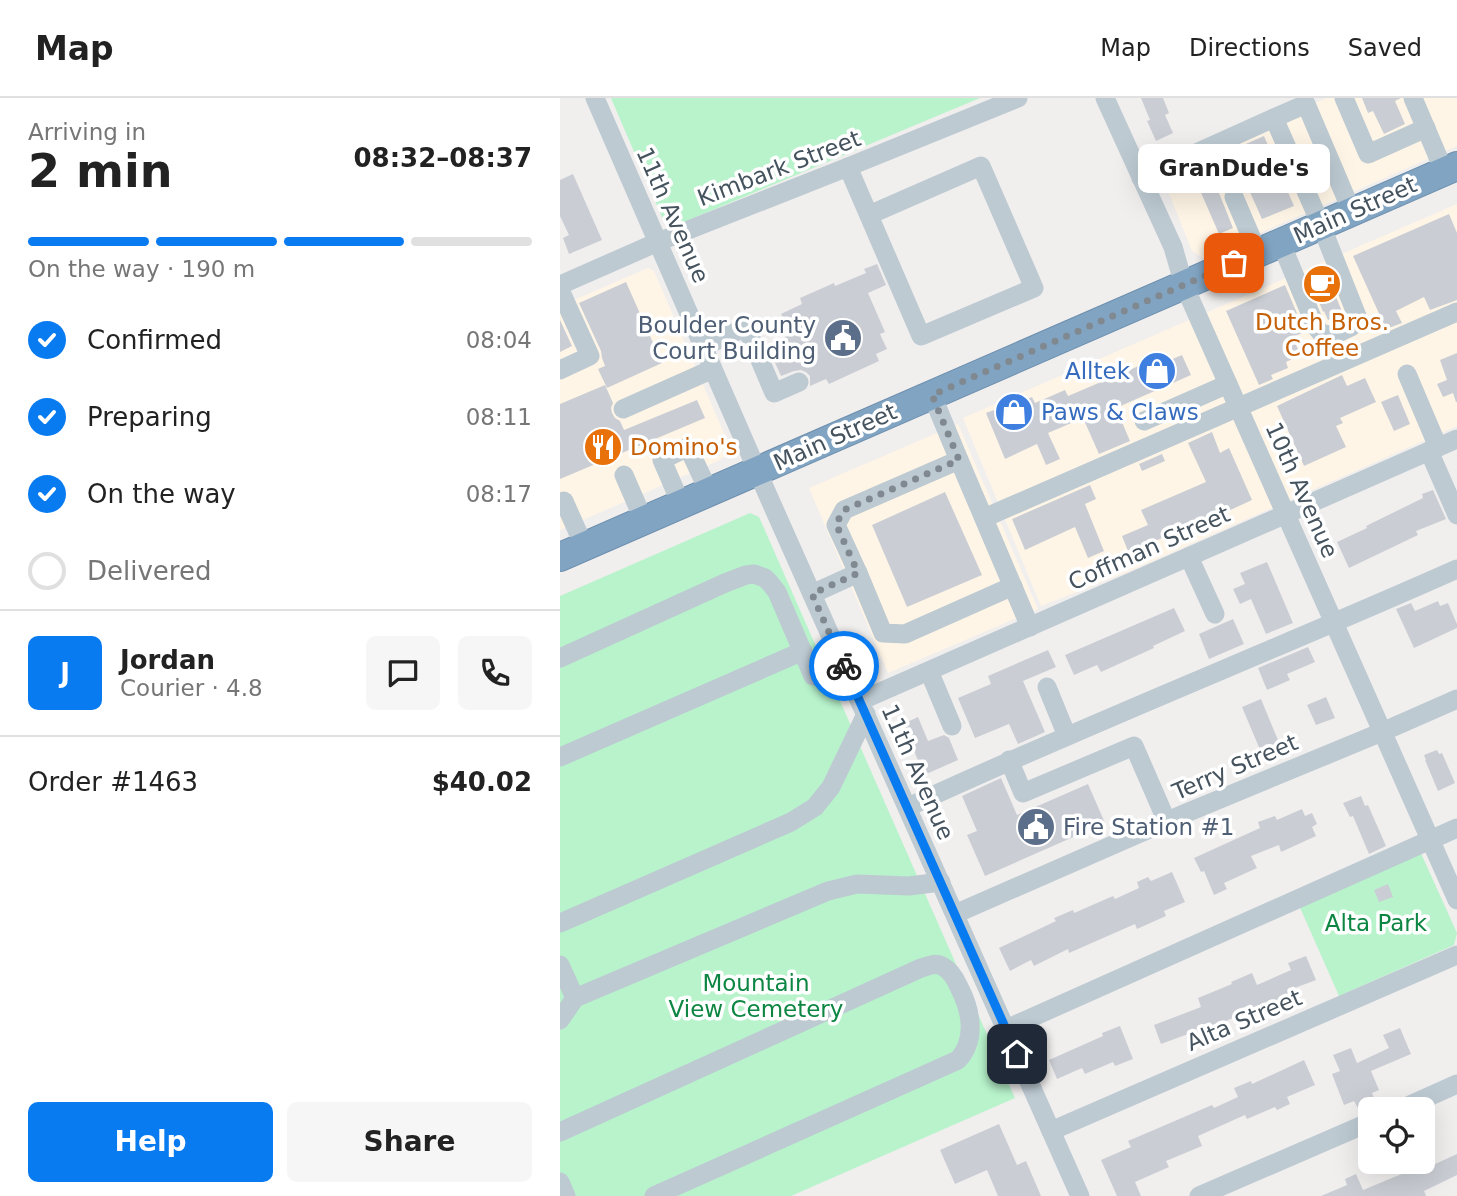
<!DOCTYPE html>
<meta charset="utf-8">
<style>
:root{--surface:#fff;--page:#f6f6f6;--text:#222;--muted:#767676;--line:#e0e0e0;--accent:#087bf1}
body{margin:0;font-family:"DejaVu Sans",sans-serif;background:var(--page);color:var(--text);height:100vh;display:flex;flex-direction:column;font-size:26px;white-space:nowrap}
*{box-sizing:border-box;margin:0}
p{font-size:23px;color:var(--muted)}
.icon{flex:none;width:38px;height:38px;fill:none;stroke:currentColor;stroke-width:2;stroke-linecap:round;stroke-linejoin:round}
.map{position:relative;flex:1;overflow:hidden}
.panel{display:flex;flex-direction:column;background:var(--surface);width:560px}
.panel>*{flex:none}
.controls{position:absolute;left:798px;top:999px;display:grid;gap:14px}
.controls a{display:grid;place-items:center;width:77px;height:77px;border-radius:10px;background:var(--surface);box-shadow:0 7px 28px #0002;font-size:35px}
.pin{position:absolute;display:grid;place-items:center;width:60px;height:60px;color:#fff;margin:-30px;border-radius:14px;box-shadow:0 4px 10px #0006}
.courier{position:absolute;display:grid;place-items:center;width:70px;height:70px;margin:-35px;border:5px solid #087bf1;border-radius:50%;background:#fff;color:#222;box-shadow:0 2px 9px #0007}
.bubble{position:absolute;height:49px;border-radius:10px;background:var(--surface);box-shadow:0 7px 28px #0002;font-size:23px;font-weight:700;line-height:49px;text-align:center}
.summary em{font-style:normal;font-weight:700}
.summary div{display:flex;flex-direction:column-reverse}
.summary{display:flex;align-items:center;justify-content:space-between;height:119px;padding:0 28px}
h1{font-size:46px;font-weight:700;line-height:52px}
.bar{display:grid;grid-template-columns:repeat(4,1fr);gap:10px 7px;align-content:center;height:84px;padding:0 28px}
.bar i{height:9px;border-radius:5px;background:var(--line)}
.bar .on{background:var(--accent)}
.bar p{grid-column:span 4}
.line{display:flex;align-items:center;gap:18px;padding:0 28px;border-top:2px solid var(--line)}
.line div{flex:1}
.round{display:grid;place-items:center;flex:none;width:74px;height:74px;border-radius:10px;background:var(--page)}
ol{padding:0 28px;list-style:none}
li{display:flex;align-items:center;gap:21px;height:77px}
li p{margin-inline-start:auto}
li .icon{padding:7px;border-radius:50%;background:var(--accent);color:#fff;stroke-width:4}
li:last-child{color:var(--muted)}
li i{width:38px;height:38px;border:4px solid var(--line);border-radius:50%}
.primary-button{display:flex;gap:14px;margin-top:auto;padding:14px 28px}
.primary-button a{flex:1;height:80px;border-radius:10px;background:var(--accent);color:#fff;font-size:28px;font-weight:700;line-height:80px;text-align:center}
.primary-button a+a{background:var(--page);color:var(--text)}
header{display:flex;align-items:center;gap:42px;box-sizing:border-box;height:98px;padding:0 35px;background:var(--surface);border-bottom:2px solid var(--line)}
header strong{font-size:33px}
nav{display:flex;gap:38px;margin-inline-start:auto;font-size:24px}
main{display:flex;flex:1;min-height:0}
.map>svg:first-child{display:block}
.commercial{fill:#fef5e6}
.green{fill:#b8f3cc}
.building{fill:#caced4}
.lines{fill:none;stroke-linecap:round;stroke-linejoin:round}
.highway-casing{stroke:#6c8fae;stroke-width:30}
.minor{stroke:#bdcad2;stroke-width:19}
.highway{stroke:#81a4c2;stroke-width:28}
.done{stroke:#818990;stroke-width:7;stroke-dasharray:0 12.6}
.route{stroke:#087bf1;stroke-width:9}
.labels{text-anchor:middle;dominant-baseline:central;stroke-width:7;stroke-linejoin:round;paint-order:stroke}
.street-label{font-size:23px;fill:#45535e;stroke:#fff}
.food-label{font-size:23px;fill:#c56008;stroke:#fff}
.service-label{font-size:23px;fill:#4e5e75;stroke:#fff;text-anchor:end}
.shop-label{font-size:23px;fill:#366cbe;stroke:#fff;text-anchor:end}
.park-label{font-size:23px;fill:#0e8643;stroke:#fff}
</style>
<header>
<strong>Map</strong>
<nav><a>Map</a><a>Directions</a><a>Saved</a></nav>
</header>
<main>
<section class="panel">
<div class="summary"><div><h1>2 min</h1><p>Arriving in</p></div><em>08:32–08:37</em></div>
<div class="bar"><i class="on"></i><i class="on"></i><i class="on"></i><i></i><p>On the way · 190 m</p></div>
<ol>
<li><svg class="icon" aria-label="check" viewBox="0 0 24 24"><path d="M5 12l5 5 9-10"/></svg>Confirmed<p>08:04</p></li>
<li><svg class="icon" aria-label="check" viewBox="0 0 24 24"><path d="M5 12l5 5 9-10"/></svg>Preparing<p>08:11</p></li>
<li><svg class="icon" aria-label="check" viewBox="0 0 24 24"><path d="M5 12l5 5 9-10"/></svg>On the way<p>08:17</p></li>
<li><i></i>Delivered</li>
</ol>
<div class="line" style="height:126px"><b class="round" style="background:var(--accent);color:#fff">J</b><div><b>Jordan</b><p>Courier · 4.8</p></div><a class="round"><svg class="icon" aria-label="chat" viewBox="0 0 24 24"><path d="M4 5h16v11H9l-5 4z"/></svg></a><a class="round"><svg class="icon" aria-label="phone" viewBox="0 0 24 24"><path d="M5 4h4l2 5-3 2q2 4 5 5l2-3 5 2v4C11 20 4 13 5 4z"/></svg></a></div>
<div class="line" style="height:91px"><div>Order #1463</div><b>$40.02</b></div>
<div class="primary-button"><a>Help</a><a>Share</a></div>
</section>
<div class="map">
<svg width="897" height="1098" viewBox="0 0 897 1098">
<rect width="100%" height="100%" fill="#f1eeee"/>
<g class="commercial">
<polygon points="767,0 897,0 897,48 643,160 632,153 600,73"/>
<polygon points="897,106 897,328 565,475 481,508 403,320"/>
<polygon points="88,170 94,173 170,349 168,355 160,362 0,432 0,208"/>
<polygon points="398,326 478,511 328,575 249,390"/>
</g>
<g class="green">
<polygon points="51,0 420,0 119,126 102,119"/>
<polygon points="190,415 199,419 455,1000 231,1098 0,1098 0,498"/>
<polygon points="859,751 897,835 894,847 779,898 738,805"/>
</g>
<g class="building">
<polygon points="581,0 603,0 609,15 605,17 613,35 596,43 587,23 590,22"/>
<polygon points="802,0 841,0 835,3 845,26 824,36 813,13 808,15"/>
<polygon points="704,38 734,108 702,121 685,83 676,87 670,88 659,95 673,130 659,136 635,81 629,84 628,81 616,87 612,79 645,65 649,74 676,62 672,52"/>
<polygon points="13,76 42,142 9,156 3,140 9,137 0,118 0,82"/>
<polygon points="889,116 897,135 897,202 870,212 864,199 836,213 842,225 826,231 793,158"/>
<polygon points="317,166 326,187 308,195 325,234 320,236 327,251 316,256 319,263 269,286 266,281 250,288 250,278 246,274 241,272 234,273 221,278 207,247 230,237 221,216 242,206 240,200 274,185 275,188 306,175 304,171"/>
<polygon points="764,169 783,216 768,222 764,213 763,214 748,177"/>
<polygon points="66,184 102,265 47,290 38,271 45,268 42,260 41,253 19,205"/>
<polygon points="725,187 745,234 732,239 741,257 726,264 728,270 711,277 713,281 699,287 666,213"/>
<polygon points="0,222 12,248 0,254"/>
<polygon points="897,255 897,304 896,304 893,295 883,299 877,286 887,282 880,262"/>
<polygon points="622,257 631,277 556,310 570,343 539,356 523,320 488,335 500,361 486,367 477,346 445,361 426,315 455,304 456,306 472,299 475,305 505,292 508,298 581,267 584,273"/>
<polygon points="782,277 787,288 805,280 816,304 780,320 783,325 776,328 786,349 744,368 717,308"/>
<polygon points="45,287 53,305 51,310 52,315 55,320 60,323 64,332 137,302 145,320 0,381 0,306"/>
<polygon points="838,297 850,326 834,333 821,304"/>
<polygon points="652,334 660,355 669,350 692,402 623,434 622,432 595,443 594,441 568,453 562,438 588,427 581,412 646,384 628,345"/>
<polygon points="602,356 605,363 582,373 579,366"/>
<polygon points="530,387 536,401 525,406 544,453 528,460 515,429 465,452 452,421"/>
<polygon points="873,392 886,421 856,433 858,437 789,470 777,444 807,430 806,428 863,400 862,396"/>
<polygon points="385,394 422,477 347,509 312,427"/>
<polygon points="707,464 733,525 706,536 691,501 680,506 673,491 685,486 680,475"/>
<polygon points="878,503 880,508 888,505 897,526 897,530 854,550 836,511 851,505 855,513"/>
<polygon points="614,510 625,533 593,548 594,550 541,574 537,567 514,577 505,557"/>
<polygon points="673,521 684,546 649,561 639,536"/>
<polygon points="748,549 755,564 727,576 730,582 707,592 698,570"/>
<polygon points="488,552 496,569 463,583 485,634 458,646 449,626 415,640 398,600 431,586 428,578"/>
<polygon points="766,599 775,620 756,627 747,607"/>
<polygon points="701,601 720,647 701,654 682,609"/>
<polygon points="358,619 368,643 384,637 389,640 398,662 364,677 343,626"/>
<polygon points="877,652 879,656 882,655 895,685 878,693 865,662 866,662 864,657"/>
<polygon points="441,680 457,717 528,686 545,725 425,778 407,737 417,733 402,698"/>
<polygon points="801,698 805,708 808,707 826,748 809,756 793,718 790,719 783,705"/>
<polygon points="742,711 745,718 752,715 757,726 752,729 756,738 721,754 719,747 691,758 697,770 664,785 667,791 654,797 644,773 641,774 634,760 700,730 698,724 715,718 717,722"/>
<polygon points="612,774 625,804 604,813 606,818 577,831 575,826 509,855 508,851 474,868 471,862 450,873 439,850 496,823 494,820 513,812 514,815 553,798 555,801 579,790 577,784 588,779 591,783"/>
<polygon points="828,786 833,799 819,804 814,792"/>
<polygon points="746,858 756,882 732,891 735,897 724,904 725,907 713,912 710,904 652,929 651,926 628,934 628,936 601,946 594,927 641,909 638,900 672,886 671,884 692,875 697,887 731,872 728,865"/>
<polygon points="560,928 573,961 555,968 553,964 525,976 522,970 497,981 489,962 543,938 542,935"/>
<polygon points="840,930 851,956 811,973 819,992 812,995 817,1007 800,1014 794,1003 784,1007 772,976 780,973 773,957 791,950 797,965 829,950 823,937"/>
<polygon points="744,962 755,987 727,999 730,1006 717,1012 715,1009 687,1021 685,1017 638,1038 642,1048 606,1063 609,1069 575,1084 581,1098 557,1098 541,1062 571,1049 568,1043 652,1007 654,1010 678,999 674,990 691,983 692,986"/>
<polygon points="439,1026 457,1067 466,1063 481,1098 438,1098 427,1072 395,1086 380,1052"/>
<polygon points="897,1056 897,1077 864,1093 866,1098 761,1098 787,1087 785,1081 796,1076 803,1092 861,1068 862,1072"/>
</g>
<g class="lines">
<defs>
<polyline id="highway" points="0,459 897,68"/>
</defs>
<use href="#highway" class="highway-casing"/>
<g class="minor">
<polyline points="35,0 210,402 520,1098"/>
<polyline points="545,0 613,149 624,187 897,802"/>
<polyline points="784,0 808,56 866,30"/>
<polyline points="853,0 884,73"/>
<polyline points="714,20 746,6 792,114"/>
<polyline points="288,69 361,238 474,190 421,68 309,117"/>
<polyline points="581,80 714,20 761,127 797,218 791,229 772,238 761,235 756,229 721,145"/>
<polyline points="674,99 698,155"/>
<polyline points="0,187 98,144 288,69 458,0"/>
<polyline points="0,192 30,258 0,272"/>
<polyline points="143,249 186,229 214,295 239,284"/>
<polyline points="847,276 878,349"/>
<polyline points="63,311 153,271"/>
<polyline points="584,323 668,286"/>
<polyline points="869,353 897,417"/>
<polyline points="399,362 470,529"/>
<polyline points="64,377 84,423"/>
<polyline points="4,403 24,448"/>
<polyline points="121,406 102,362 128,349 149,394"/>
<polyline points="424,420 897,214"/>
<polyline points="629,459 655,516"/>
<polyline points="298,475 276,427 284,412 399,362 372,297"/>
<polyline points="252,496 298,475 323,535 345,536 453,488"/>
<polyline points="0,560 165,485 186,477 194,476 205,480 210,485 217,494 253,578 283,565"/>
<polyline points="369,573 392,628"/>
<polyline points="487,589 507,638"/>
<polyline points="300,603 897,341"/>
<polyline points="0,659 243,553"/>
<polyline points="449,662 463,695 574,648 607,724"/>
<path d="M348,709C529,625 715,552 897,471"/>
<polyline points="395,816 619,718 822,634 897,601"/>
<polyline points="0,825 231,724 255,709 271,689 306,616"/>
<polyline points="0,867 15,900"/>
<polyline points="0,922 15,900 268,793 297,786 349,788 381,784"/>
<polyline points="446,931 897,730"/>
<polyline points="839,1012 897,986"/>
<polyline points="491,1033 897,857"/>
<path d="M0,1034L361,870C368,868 375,864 382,868C390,872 396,882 399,889C411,912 417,941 398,962L94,1098"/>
<polyline points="0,1084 6,1098"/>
<polyline points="639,1098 810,1024"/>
</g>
<use href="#highway" class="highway"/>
</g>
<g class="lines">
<polyline class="done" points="284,568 252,496 298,475 276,426 284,412 399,362 372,297 674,165"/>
<polyline class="route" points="284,568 457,956"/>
</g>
<defs>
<symbol id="cafe-disc" viewBox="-11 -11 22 22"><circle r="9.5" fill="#e8710a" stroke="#fff"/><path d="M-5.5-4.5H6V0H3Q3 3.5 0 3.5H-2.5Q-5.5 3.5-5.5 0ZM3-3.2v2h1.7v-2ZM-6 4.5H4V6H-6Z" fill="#fff"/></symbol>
<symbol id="civic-disc" viewBox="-11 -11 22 22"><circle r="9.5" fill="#5c6f8a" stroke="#fff"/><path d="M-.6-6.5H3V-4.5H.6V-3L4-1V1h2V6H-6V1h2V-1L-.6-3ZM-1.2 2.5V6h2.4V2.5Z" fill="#fff"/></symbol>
<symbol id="shop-disc" viewBox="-11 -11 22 22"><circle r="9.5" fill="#3f7fe0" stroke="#fff"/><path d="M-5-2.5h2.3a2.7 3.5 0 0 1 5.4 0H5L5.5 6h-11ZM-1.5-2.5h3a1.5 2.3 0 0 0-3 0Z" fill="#fff"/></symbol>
<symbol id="restaurant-disc" viewBox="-11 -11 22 22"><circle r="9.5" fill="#e8710a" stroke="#fff"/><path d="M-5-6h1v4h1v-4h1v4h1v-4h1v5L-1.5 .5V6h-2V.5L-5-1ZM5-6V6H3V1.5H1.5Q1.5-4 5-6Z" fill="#fff"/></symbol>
</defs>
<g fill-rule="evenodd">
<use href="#cafe-disc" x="740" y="164" width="44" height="44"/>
<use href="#civic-disc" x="261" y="218" width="44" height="44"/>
<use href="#shop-disc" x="575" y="251" width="44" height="44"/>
<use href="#shop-disc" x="432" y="292" width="44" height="44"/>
<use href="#restaurant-disc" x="21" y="327" width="44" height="44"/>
<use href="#civic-disc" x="454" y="707" width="44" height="44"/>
</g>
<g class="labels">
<g class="street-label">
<text transform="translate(219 70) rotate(-21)">Kimbark Street</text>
<text transform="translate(795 112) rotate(-24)">Main Street</text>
<text transform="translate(113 117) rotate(66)">11th Avenue</text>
<text transform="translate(275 339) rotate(-24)">Main Street</text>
<text transform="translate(742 392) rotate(66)">10th Avenue</text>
<text transform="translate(589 450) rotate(-24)">Coffman Street</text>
<text transform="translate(675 669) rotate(-23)">Terry Street</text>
<text transform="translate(358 674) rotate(66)">11th Avenue</text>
<text transform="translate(684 922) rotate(-23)">Alta Street</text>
</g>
<g class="food-label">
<text x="762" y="224">Dutch Bros.<tspan x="762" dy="26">Coffee</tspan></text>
<text x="70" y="349" text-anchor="start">Domino's</text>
</g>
<g class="service-label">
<text x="256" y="227">Boulder County<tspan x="256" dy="26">Court Building</tspan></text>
<text x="503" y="729" text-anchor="start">Fire Station #1</text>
</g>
<g class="shop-label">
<text x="570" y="273">Alltek</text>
<text x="481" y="314" text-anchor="start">Paws &amp; Claws</text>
</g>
<g class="park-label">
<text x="816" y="825">Alta Park</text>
<text x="196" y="885">Mountain<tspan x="196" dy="26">View Cemetery</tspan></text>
</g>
</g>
</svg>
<div class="controls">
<a><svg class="icon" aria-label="locate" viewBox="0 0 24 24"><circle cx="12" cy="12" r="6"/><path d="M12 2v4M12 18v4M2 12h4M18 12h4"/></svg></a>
</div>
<div class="pin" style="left:674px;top:165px;background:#ea580c"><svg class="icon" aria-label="bag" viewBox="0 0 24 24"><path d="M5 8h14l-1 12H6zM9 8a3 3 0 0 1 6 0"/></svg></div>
<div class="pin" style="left:457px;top:956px;background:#1f2937"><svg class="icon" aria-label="home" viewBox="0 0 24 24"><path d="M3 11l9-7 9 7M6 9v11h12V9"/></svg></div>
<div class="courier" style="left:284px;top:568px"><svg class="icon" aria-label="bike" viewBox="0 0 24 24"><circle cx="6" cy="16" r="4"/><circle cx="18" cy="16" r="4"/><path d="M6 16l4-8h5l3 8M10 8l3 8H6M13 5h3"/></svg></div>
<div class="bubble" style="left:578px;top:46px;width:192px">GranDude's</div>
</div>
</main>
